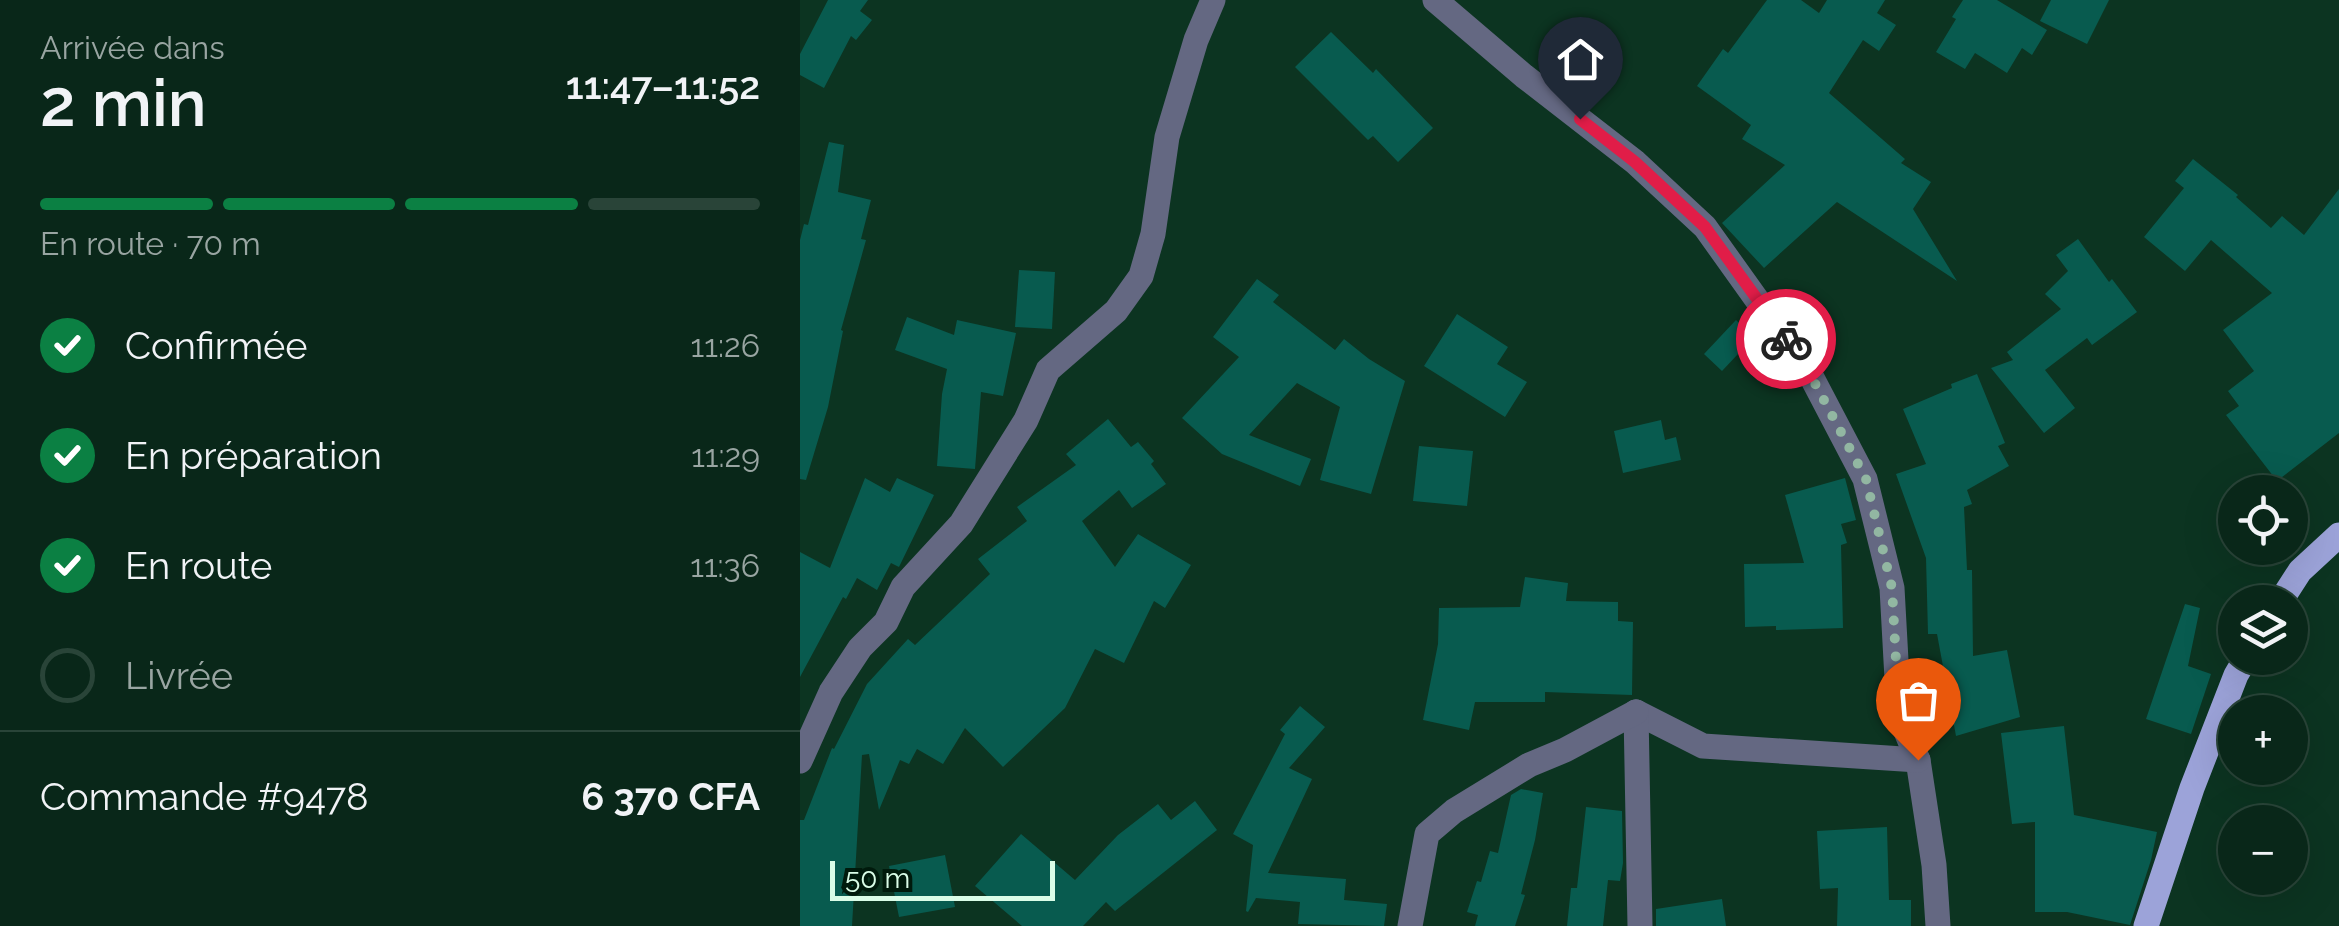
<!DOCTYPE html>
<html lang="fr">
<meta charset="utf-8">
<style>
:root{--surface:#092719;--page:#173326;--text:#f1f3f6;--muted:#99a5a2;--line:#294438;--accent:#0b8043}
body{margin:0;font-family:Raleway,sans-serif;background:var(--page);color:var(--text);height:100vh;display:flex;flex-direction:column;font-size:38px;white-space:nowrap}
*{box-sizing:border-box;margin:0}
p{font-size:32px;color:var(--muted)}
.icon{flex:none;width:55px;height:55px;fill:none;stroke:currentColor;stroke-width:2;stroke-linecap:round;stroke-linejoin:round}
.map{position:relative;flex:1;overflow:hidden}
.panel{display:flex;flex-direction:column;background:var(--surface);width:800px}
.panel>*{flex:none}
.buttons{position:absolute;left:1418px;top:475px;display:grid;gap:20px}
.buttons a{display:grid;place-items:center;width:90px;height:90px;border-radius:50%;background:var(--surface);box-shadow:0 10px 40px #0002,0 0 0 2px var(--line);font-size:50px}
.scale{position:absolute;left:30px;bottom:25px;width:225px;box-sizing:border-box;padding-left:10px;border:5px solid #dafde8;border-top:0;font-size:28px;line-height:35px;white-space:nowrap;color:#dafde8;-webkit-text-stroke:8px #001a0c;paint-order:stroke}
.pin{position:absolute;display:grid;place-items:center;width:85px;height:85px;color:#fff;margin:-102px -42px;border-radius:50% 50% 50% 0;rotate:-45deg;box-shadow:0 0 10px #0007}
.pin .icon{rotate:45deg}
.courier{position:absolute;display:grid;place-items:center;width:100px;height:100px;margin:-50px;border:8px solid #e11d48;border-radius:50%;background:#fff;color:#222;box-shadow:0 2px 12px #0007}
.head em{font-style:normal;font-weight:600}
.head div{display:flex;flex-direction:column-reverse}
.head{display:flex;align-items:center;justify-content:space-between;height:170px;padding:0 40px}
h1{font-size:65px;font-weight:600;line-height:75px}
.bar{display:grid;grid-template-columns:repeat(4,1fr);gap:15px 10px;align-content:center;height:120px;padding:0 40px}
.bar i{height:12px;border-radius:8px;background:var(--line)}
.bar .current{background:var(--accent)}
.bar p{grid-column:span 4}
.line{display:flex;align-items:center;gap:25px;padding:0 40px;border-top:2px solid var(--line)}
.line div{flex:1}
ol{padding:0 40px;list-style:none}
li{display:flex;align-items:center;gap:30px;height:110px}
li p{margin-inline-start:auto}
li .icon{padding:10px;border-radius:50%;background:var(--accent);color:#fff;stroke-width:4}
li:last-child{color:var(--muted)}
li i{width:55px;height:55px;border:5px solid var(--line);border-radius:50%}
main{display:flex;flex:1;min-height:0}
.map>svg:first-child{display:block}
.building{fill:#085b4f}
.lines{fill:none;stroke-linecap:round;stroke-linejoin:round}
.minor{stroke:#646882;stroke-width:25}
.major{stroke:#9ca3d9;stroke-width:25}
.done{stroke:#92b7a2;stroke-width:10;stroke-dasharray:0 18}
.route{stroke:#e11d48;stroke-width:12}
</style>
<main>
<section class="panel">
<div class="head"><div><h1>2 min</h1><p>Arrivée dans</p></div><em>11:47–11:52</em></div>
<div class="bar"><i class="current"></i><i class="current"></i><i class="current"></i><i></i><p>En route · 70 m</p></div>
<ol>
<li><svg class="icon" aria-label="check" viewBox="0 0 24 24"><path d="M5 12l5 5 9-10"/></svg>Confirmée<p>11:26</p></li>
<li><svg class="icon" aria-label="check" viewBox="0 0 24 24"><path d="M5 12l5 5 9-10"/></svg>En préparation<p>11:29</p></li>
<li><svg class="icon" aria-label="check" viewBox="0 0 24 24"><path d="M5 12l5 5 9-10"/></svg>En route<p>11:36</p></li>
<li><i></i>Livrée</li>
</ol>
<div class="line" style="height:130px"><div>Commande #9478</div><b>6 370 CFA</b></div>
</section>
<div class="map">
<svg width="1539" height="926" viewBox="0 0 1539 926">
<rect width="100%" height="100%" fill="#0c3421"/>
<g class="building">
<polygon points="28,0 68,0 60,11 72,20 56,40 51,36 24,88 0,75 0,54"/>
<polygon points="967,0 1001,0 1019,13 1027,0 1085,0 1077,13 1096,25 1079,51 1063,40 1029,93 1105,159 1101,163 1131,182 1113,209 1157,281 1037,202 964,268 922,223 985,165 942,139 951,125 897,86 923,49 928,53"/>
<polygon points="1163,0 1197,0 1247,30 1232,55 1222,48 1207,73 1175,53 1165,69 1136,52 1156,19 1152,17"/>
<polygon points="1251,0 1309,0 1287,44 1240,21"/>
<polygon points="531,32 573,73 576,69 633,128 598,162 573,136 568,140 495,67"/>
<polygon points="29,142 44,145 38,192 71,200 61,239 66,240 41,330 43,331 28,407 6,480 0,479 0,240 4,224 8,225"/>
<polygon points="1393,159 1438,195 1436,197 1471,228 1482,216 1504,235 1539,189 1539,433 1477,481 1426,415 1439,406 1428,391 1454,371 1423,330 1472,293 1411,240 1385,271 1344,237 1384,188 1375,181"/>
<polygon points="1278,239 1309,282 1312,279 1337,312 1292,345 1287,338 1245,370 1275,408 1244,433 1191,368 1213,360 1207,352 1261,309 1245,294 1268,271 1256,255"/>
<polygon points="219,270 255,272 252,329 215,327"/>
<polygon points="457,279 479,295 473,302 535,350 544,339 569,359 605,381 571,494 520,480 540,407 497,383 449,435 511,459 500,486 422,454 382,418 439,357 413,337"/>
<polygon points="657,314 708,347 697,364 727,382 705,417 624,366"/>
<polygon points="107,317 154,335 157,320 216,333 203,396 181,392 175,469 137,466 142,394 147,369 95,350"/>
<polygon points="936,320 954,337 922,371 904,354"/>
<polygon points="1177,374 1205,443 1198,446 1209,466 1167,490 1172,504 1164,507 1167,570 1172,570 1173,656 1207,650 1220,717 1156,736 1137,634 1128,634 1126,558 1096,474 1126,464 1103,409 1152,388 1151,384"/>
<polygon points="308,419 331,447 338,442 354,461 351,464 366,484 332,508 319,490 282,521 315,567 338,534 391,565 365,608 354,601 324,663 295,649 265,708 203,767 165,728 143,764 117,749 109,764 100,760 79,810 69,754 62,755 52,926 0,926 0,820 4,820 32,748 34,749 67,684 108,639 115,645 190,574 178,559 227,521 217,507 276,465 266,454"/>
<polygon points="861,420 865,440 876,437 881,460 823,473 814,431"/>
<polygon points="619,446 673,451 667,506 613,501"/>
<polygon points="65,478 90,492 97,478 134,495 99,567 91,563 77,590 57,578 46,599 43,597 0,677 0,552 30,568"/>
<polygon points="1045,478 1056,520 1041,524 1047,543 1041,545 1043,628 976,630 976,626 945,627 944,564 1004,563 985,495"/>
<polygon points="725,577 768,583 766,601 818,602 818,621 833,622 832,695 745,692 745,702 675,702 669,730 623,720 638,644 639,608 720,607"/>
<polygon points="1385,604 1400,608 1388,666 1411,674 1391,734 1346,719"/>
<polygon points="500,706 525,727 489,768 512,779 468,873 546,879 544,900 587,904 584,926 498,924 500,902 456,898 448,912 446,911 453,845 433,834 485,734 480,730"/>
<polygon points="1264,726 1274,815 1357,832 1351,860 1330,925 1267,912 1235,912 1235,822 1212,824 1201,733"/>
<polygon points="721,789 743,793 735,840 721,894 725,895 715,926 675,926 678,915 667,912 677,881 681,882 690,851 698,853 711,795"/>
<polygon points="395,801 417,830 315,911 306,902 283,926 222,926 175,886 221,834 275,880 318,835 358,804 371,820"/>
<polygon points="786,807 822,811 823,863 820,881 808,880 803,926 767,926 771,888 777,888"/>
<polygon points="1087,827 1089,900 1111,900 1111,926 1037,926 1038,888 1020,889 1017,831"/>
<polygon points="145,855 155,907 99,917 89,866"/>
<polygon points="922,899 926,926 856,926 856,909"/>
</g>
<g class="lines">
<g class="minor">
<polyline points="635,0 724,76 835,162 905,227 1010,374 1065,479 1092,588 1099,715 1118,760 1134,865 1138,926"/>
<polyline points="836,712 903,746 1118,760"/>
<polyline points="836,712 840,926"/>
<polyline points="0,761 31,692 60,648 86,622 103,587 161,524 226,420 248,370 316,311 341,276 353,234 367,137 396,40 413,0"/>
<polyline points="610,926 627,834 654,811 729,765 765,750 836,712"/>
</g>
<g class="major">
<polyline points="1480,602 1500,571 1539,535"/>
<polyline points="1346,926 1392,788 1436,675 1446,658"/>
</g>
</g>
<g class="lines">
<polyline class="done" points="986,339 1010,374 1066,479 1092,588 1099,715 1118,760"/>
<polyline class="route" points="780,119 835,162 905,227 986,339"/>
</g>
</svg>
<div class="buttons">
<a><svg class="icon" aria-label="locate" viewBox="0 0 24 24"><circle cx="12" cy="12" r="6"/><path d="M12 2v4M12 18v4M2 12h4M18 12h4"/></svg></a>
<a><svg class="icon" aria-label="layers" viewBox="0 0 24 24"><path d="M12 4l9 5-9 5-9-5zM3 14l9 5 9-5"/></svg></a>
<a>+</a>
<a>−</a>
</div>
<div class="scale">50 m</div>
<div class="pin" style="left:1118px;top:760px;background:#ea580c"><svg class="icon" aria-label="bag" viewBox="0 0 24 24"><path d="M5 8h14l-1 12H6zM9 8a3 3 0 0 1 6 0"/></svg></div>
<div class="pin" style="left:780px;top:119px;background:#1f2937"><svg class="icon" aria-label="home" viewBox="0 0 24 24"><path d="M3 11l9-7 9 7M6 9v11h12V9"/></svg></div>
<div class="courier" style="left:986px;top:339px"><svg class="icon" aria-label="bike" viewBox="0 0 24 24"><circle cx="6" cy="16" r="4"/><circle cx="18" cy="16" r="4"/><path d="M6 16l4-8h5l3 8M10 8l3 8H6M13 5h3"/></svg></div>
</div>
</main>
